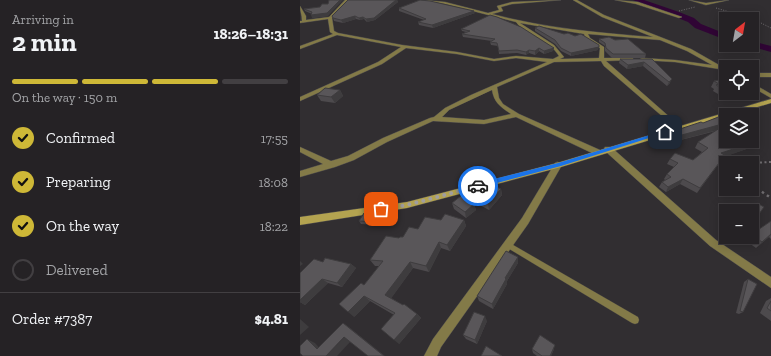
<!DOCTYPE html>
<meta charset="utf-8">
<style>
:root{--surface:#252225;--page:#2d2a2d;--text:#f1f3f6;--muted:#a3a4a7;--line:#423f42;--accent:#ceb837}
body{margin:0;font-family:"Zilla Slab",serif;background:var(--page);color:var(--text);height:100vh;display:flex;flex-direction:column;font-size:15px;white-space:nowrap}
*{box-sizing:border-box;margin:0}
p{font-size:13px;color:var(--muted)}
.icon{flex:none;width:22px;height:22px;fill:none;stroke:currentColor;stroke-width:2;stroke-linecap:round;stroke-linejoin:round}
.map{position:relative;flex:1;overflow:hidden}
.sheet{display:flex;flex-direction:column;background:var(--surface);width:300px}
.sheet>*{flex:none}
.needle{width:26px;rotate:31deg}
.tools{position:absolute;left:419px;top:12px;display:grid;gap:8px}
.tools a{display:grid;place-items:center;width:40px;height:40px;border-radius:0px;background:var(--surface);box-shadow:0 2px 10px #0003,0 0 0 1px var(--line);font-size:20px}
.pin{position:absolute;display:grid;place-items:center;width:34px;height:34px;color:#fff;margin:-17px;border-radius:8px;box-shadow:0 2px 6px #0006}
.courier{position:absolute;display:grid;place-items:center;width:40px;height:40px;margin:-20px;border:3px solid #1a73e8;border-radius:50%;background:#fff;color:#222;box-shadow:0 1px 5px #0007}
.head em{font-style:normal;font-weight:700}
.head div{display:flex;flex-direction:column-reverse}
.head{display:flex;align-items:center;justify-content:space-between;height:68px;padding:0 12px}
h1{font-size:26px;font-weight:700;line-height:30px}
.bar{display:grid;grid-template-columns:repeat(4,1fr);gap:6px 4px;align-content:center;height:48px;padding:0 12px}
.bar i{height:5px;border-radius:3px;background:var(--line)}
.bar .active{background:var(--accent)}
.bar p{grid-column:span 4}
.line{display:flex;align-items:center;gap:10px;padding:0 12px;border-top:1px solid var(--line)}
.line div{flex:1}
ol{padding:0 12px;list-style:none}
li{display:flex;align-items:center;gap:12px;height:44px}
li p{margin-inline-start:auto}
li .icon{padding:4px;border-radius:50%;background:var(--accent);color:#111;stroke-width:4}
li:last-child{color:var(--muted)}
li i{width:22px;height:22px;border:2px solid var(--line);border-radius:50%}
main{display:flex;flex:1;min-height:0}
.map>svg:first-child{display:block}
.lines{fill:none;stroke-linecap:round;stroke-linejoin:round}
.river{fill:#300535;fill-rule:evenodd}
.lane-casing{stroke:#4c4a4c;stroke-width:0.5}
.street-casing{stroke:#4c4a4c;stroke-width:1}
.secondary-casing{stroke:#4c4a4c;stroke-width:1}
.path-far2{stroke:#716e71;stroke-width:1;stroke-dasharray:1 1.5;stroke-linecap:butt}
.path-far1{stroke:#716e71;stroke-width:2;stroke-dasharray:2 2.5;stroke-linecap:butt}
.path{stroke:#716e71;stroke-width:2.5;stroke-dasharray:2.5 3.5;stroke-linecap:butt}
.lane{fill:#837a48;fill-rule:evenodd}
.street{fill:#837a48;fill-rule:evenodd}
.secondary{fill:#b3a350;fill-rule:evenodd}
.wall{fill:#4d4a4d}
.shaded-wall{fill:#3e3c3e}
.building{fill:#595659;stroke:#3e3c3e}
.route{fill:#1a73e8}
.done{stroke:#a09ea0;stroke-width:4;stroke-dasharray:0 7.2}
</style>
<main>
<section class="sheet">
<div class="head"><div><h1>2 min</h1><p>Arriving in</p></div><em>18:26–18:31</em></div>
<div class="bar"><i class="active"></i><i class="active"></i><i class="active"></i><i></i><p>On the way · 150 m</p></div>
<ol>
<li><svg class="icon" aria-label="check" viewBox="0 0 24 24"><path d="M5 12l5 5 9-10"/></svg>Confirmed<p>17:55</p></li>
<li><svg class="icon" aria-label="check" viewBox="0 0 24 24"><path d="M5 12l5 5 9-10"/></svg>Preparing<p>18:08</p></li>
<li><svg class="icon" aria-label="check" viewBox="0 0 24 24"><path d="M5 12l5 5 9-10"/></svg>On the way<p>18:22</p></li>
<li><i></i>Delivered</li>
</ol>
<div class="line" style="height:52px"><div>Order #7387</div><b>$4.81</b></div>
</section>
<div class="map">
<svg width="471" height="356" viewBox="0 0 471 356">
<rect width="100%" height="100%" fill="#312e31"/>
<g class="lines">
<g class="river">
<polygon points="333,0 344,0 379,12 394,18 401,24 426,34 426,40 395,28 388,22"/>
<polygon points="452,41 471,46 471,52 449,46 448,45 452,45"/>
</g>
<defs>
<polygon id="lane" points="208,242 338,317 339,320 338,323 335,324 332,323 206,247 205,245 206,243"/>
<g id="street">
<path d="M45,0H49L32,18L34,31L38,33L102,45L157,52L194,59L216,56L253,59L259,56C249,39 227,37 216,22L145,4L123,0L145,2L188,13L199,10L197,6L212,2L261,0L212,4L201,7L203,11L192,14C245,28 299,33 353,37L302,17L273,0H277L304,15L391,49L426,69V73L419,69L375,62L340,60V59L342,58L375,60L412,65L387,51L360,40L288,34L290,38L304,47V58H333V59L331,60L306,61L381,127V129H377L304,66L301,61L254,62L197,87L199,98L203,104L219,114L300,150L301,152L300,154H294L216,117L184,124L133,121L87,142L54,160L35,167L0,177V171L23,164L0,152V147L31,161L48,156L83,138L130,118L134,117L145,108L171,95L247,62L216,58L194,61L157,54L106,48L82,64L0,101V97L78,62L101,47L37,35L0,49V46L33,34L30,32L28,19L0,23V21H2C2,15 0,11 0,6L6,16V20L29,17ZM220,23L284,34L286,40L300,48L299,58L260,59L264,57L254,45ZM192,90C194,103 201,107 211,114L184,120L142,117L149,110Z"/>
<polygon points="315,0 338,2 382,17 379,18 336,4"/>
<polygon points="389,0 406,3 429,0 406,5"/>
<rect x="452" y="73" width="19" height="4"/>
<polygon points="452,83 471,94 471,98 452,87"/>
<polygon points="305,147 311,147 416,240 471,277 471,288 410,246 305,151 304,149"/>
<polygon points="258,162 262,165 228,224 141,347 137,356 124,356 133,339 222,218 255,163"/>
</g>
<polygon id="secondary" points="471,99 471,103 431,115 426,115 426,117 261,167 107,208 0,225 0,217 107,202 257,163"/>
</defs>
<use href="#lane" class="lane-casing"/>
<use href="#street" class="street-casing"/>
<use href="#secondary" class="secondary-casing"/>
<g class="path-far2">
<polyline points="416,8 453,19 471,28"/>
<polyline points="379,11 395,7"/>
</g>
<polyline class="path-far1" points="451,163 471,162"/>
<polyline class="path" points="452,185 471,198"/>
<use href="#lane" class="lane"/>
<use href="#street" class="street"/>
<use href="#secondary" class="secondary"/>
</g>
<g class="wall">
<polygon points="48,0 97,0 98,2 75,20 67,22 64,19 60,20 56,19 43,23 34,21 33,18"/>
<polygon points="28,4 28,16 12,18 12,14 5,11 4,9 20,7"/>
<polygon points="99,8 175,13 133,28 119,25 118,22 124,20 99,11"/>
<polygon points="235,28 298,50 271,56 261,51 255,44 235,31"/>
<polygon points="161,29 254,48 253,51 244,54 239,51 235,55 229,53 226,55 217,53 199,54 198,46 191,45 190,42 192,41 163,37 162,34 166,32 162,31"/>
<polygon points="299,39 315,40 346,54 345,58 312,58 305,51 305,46 299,42"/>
<polygon points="320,59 352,59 370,83 367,86 343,66 327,69 319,63"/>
<polygon points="426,79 426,93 443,93 442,96 428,100 413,91 414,89 411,87 414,81"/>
<polygon points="40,90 43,96 35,103 21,101 17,95"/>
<polygon points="426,115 456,137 455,138 458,141 455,146 426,156 423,162 417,166 397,193 380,184 366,192 359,187 362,182 365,180 364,179 367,174 374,167 367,164 370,159 393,160 402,152 395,148 398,142 416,131 365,144 363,139 365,134 403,123"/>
<polygon points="201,189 202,195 189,210 176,203 175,197"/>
<polygon points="152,203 174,204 176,210 166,218 154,209"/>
<polygon points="457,203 459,214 456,218 452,215 452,211 451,211"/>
<polygon points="79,214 81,217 76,225 61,224 59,221"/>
<polygon points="141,220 164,220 166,226 150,251 141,248 129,272 113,268 91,298 117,314 121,318 99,344 94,315 70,301 54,317 64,285 79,266 75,266 70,260 99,238 103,237 118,229"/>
<polygon points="471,221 471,239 469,237 456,248 445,240 448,237 452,237 452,234"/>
<polygon points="218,257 218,263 207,281 207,284 193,309 179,301 177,296"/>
<polygon points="23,262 51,264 56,268 42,287 28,283 5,305 0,302 0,273"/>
<polygon points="448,279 443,312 439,314 436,313 444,282"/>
<polygon points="471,298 471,321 460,313 466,301"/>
<polygon points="187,321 177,344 166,339 163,335"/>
<polygon points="232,349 254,349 251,356 237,356 233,353"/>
</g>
<g class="shaded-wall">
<polygon points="40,0 43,0 28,16 12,18 11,15"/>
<polygon points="96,0 97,0 98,2 75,20 67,22 66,19"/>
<polygon points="174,11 175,13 133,28 132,25"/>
<polygon points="55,16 56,19 43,23 41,20"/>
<polygon points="63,17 64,19 60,20 59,18"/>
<polygon points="299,47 298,50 271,56 271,53"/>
<polygon points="239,48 239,51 235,55 235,51"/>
<polygon points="254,48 253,51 244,54 244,51"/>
<polygon points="229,50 229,53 226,55 226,52"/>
<polygon points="344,62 343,66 327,69 328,65"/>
<polygon points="372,79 370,83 367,86 369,82"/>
<polygon points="40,90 43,96 35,103 31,97"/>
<polygon points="434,93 443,93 442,96 428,100 431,94"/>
<polygon points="456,120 453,126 452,126 452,122"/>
<polygon points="426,123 426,126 425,128 365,144 367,139"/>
<polygon points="458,141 455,146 418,159 421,153"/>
<polygon points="426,156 423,162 417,166 397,193 418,163"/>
<polygon points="383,179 380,184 366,192 368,187"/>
<polygon points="201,189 202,195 189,210 188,204"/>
<polygon points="174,204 176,210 166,218 165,212"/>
<polygon points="79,214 81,217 76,225 74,222"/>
<polygon points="164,220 166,226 150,251 147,245"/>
<polygon points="471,234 471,235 456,248 462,242"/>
<polygon points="139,242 141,248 129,272 126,266"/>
<polygon points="218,257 218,263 207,281 207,284 193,309 192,304 205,278"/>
<polygon points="0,261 3,264 0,266"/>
<polygon points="110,262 113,268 90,300 85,295"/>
<polygon points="51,264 56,268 42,287 37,283"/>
<polygon points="22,279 28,283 5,305 0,302 0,300"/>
<polygon points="64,296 70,301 54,317 48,312"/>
<polygon points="117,314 121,318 99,344 94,340"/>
<polygon points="185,316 187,321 177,344 175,340"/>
<polygon points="0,319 9,327 0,335"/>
<polygon points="43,323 49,327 85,356 84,356"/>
<polygon points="44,337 51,341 37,356 26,356"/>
<polygon points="7,339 15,343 24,353 17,349"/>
<polygon points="255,345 254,349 251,356 250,356"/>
</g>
<g class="building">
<polygon points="29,0 40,0 27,13 11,15 12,12 4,9 20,7 22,4 28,4"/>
<polygon points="48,0 96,0 74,18 66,19 63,17 59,18 55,16 41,20 33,18 32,16"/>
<polygon points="120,0 130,1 174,11 132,25 118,22 126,19 99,8"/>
<polygon points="190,15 197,17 221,27 254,48 244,51 239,48 235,51 229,50 226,52 217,50 199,51 197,43 190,42 195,39 162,34 170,31 161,29"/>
<polygon points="239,26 264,34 268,33 275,36 281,34 299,45 299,47 271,53 261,48 255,40 235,28"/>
<polygon points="309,37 315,40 328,39 346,54 313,54 306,48 305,43 299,39"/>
<polygon points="320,59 352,59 372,79 369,82 344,62 328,65"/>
<polygon points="426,79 426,91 416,85 419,84 414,81"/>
<polygon points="25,88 40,90 31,97 17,95"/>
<polygon points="443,111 449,115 426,115 426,123 367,139 365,134 401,122 403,123 426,114"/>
<polygon points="452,117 456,120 452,122"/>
<polygon points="426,124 426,141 452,141 452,133 456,137 454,137 458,141 421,153 426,156 418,163 419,163 400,188 383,179 368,187 362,182 371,177 367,174 378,163 370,159 375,153 393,160 408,148 398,142"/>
<polygon points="189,183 201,189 188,204 175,197"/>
<polygon points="162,195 174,204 165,212 152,203"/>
<polygon points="457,203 464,207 459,214 452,211"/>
<polygon points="64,213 79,214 74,222 59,221"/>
<polygon points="145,214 164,220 147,245 139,242 126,266 110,262 85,295 103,305 104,304 117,314 94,340 81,329 95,313 64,296 48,312 39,304 61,283 64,285 83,261 70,260 86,236 99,238 100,237 103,237 109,227 118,229 125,217 141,220"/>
<polygon points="471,221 471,234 462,242 452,235 452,234"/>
<polygon points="206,251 218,257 205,278 206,279 192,304 177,296"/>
<polygon points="25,258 51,264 37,283 22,279 0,300 0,273 14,259 23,262"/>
<polygon points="448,279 457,284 443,312 440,311"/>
<polygon points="471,301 471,311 467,308"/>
<polygon points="174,312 185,316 175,340 163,335"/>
<polygon points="43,323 84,356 68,356 44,337 26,356 3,356 0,353 0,346 7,339 17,349"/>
<polygon points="240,335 255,345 250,356 242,356 232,349"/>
<polygon points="186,346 202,356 181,356"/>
</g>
<polygon class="route" points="363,131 368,132 261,166 178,188 175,186 178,183 258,163"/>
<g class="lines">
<polyline class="done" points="81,209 107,205 178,186"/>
</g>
</svg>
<div class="tools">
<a><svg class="needle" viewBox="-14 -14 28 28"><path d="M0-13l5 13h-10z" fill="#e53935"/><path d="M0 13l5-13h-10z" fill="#a3a4a7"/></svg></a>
<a><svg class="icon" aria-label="locate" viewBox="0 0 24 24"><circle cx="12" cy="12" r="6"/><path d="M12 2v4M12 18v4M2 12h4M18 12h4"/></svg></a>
<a><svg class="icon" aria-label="layers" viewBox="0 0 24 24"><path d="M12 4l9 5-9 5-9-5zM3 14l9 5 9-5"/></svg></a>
<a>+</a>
<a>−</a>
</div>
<div class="pin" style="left:81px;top:209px;background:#ea580c"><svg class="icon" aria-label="bag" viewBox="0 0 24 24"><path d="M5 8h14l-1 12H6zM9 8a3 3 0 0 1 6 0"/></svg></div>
<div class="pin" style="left:365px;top:132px;background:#1f2937"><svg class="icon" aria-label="home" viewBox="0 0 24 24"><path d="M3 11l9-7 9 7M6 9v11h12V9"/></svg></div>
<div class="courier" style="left:178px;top:186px"><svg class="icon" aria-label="car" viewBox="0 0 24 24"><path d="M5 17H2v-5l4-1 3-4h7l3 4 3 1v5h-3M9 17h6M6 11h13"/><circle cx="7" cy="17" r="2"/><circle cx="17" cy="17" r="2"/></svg></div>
</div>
</main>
